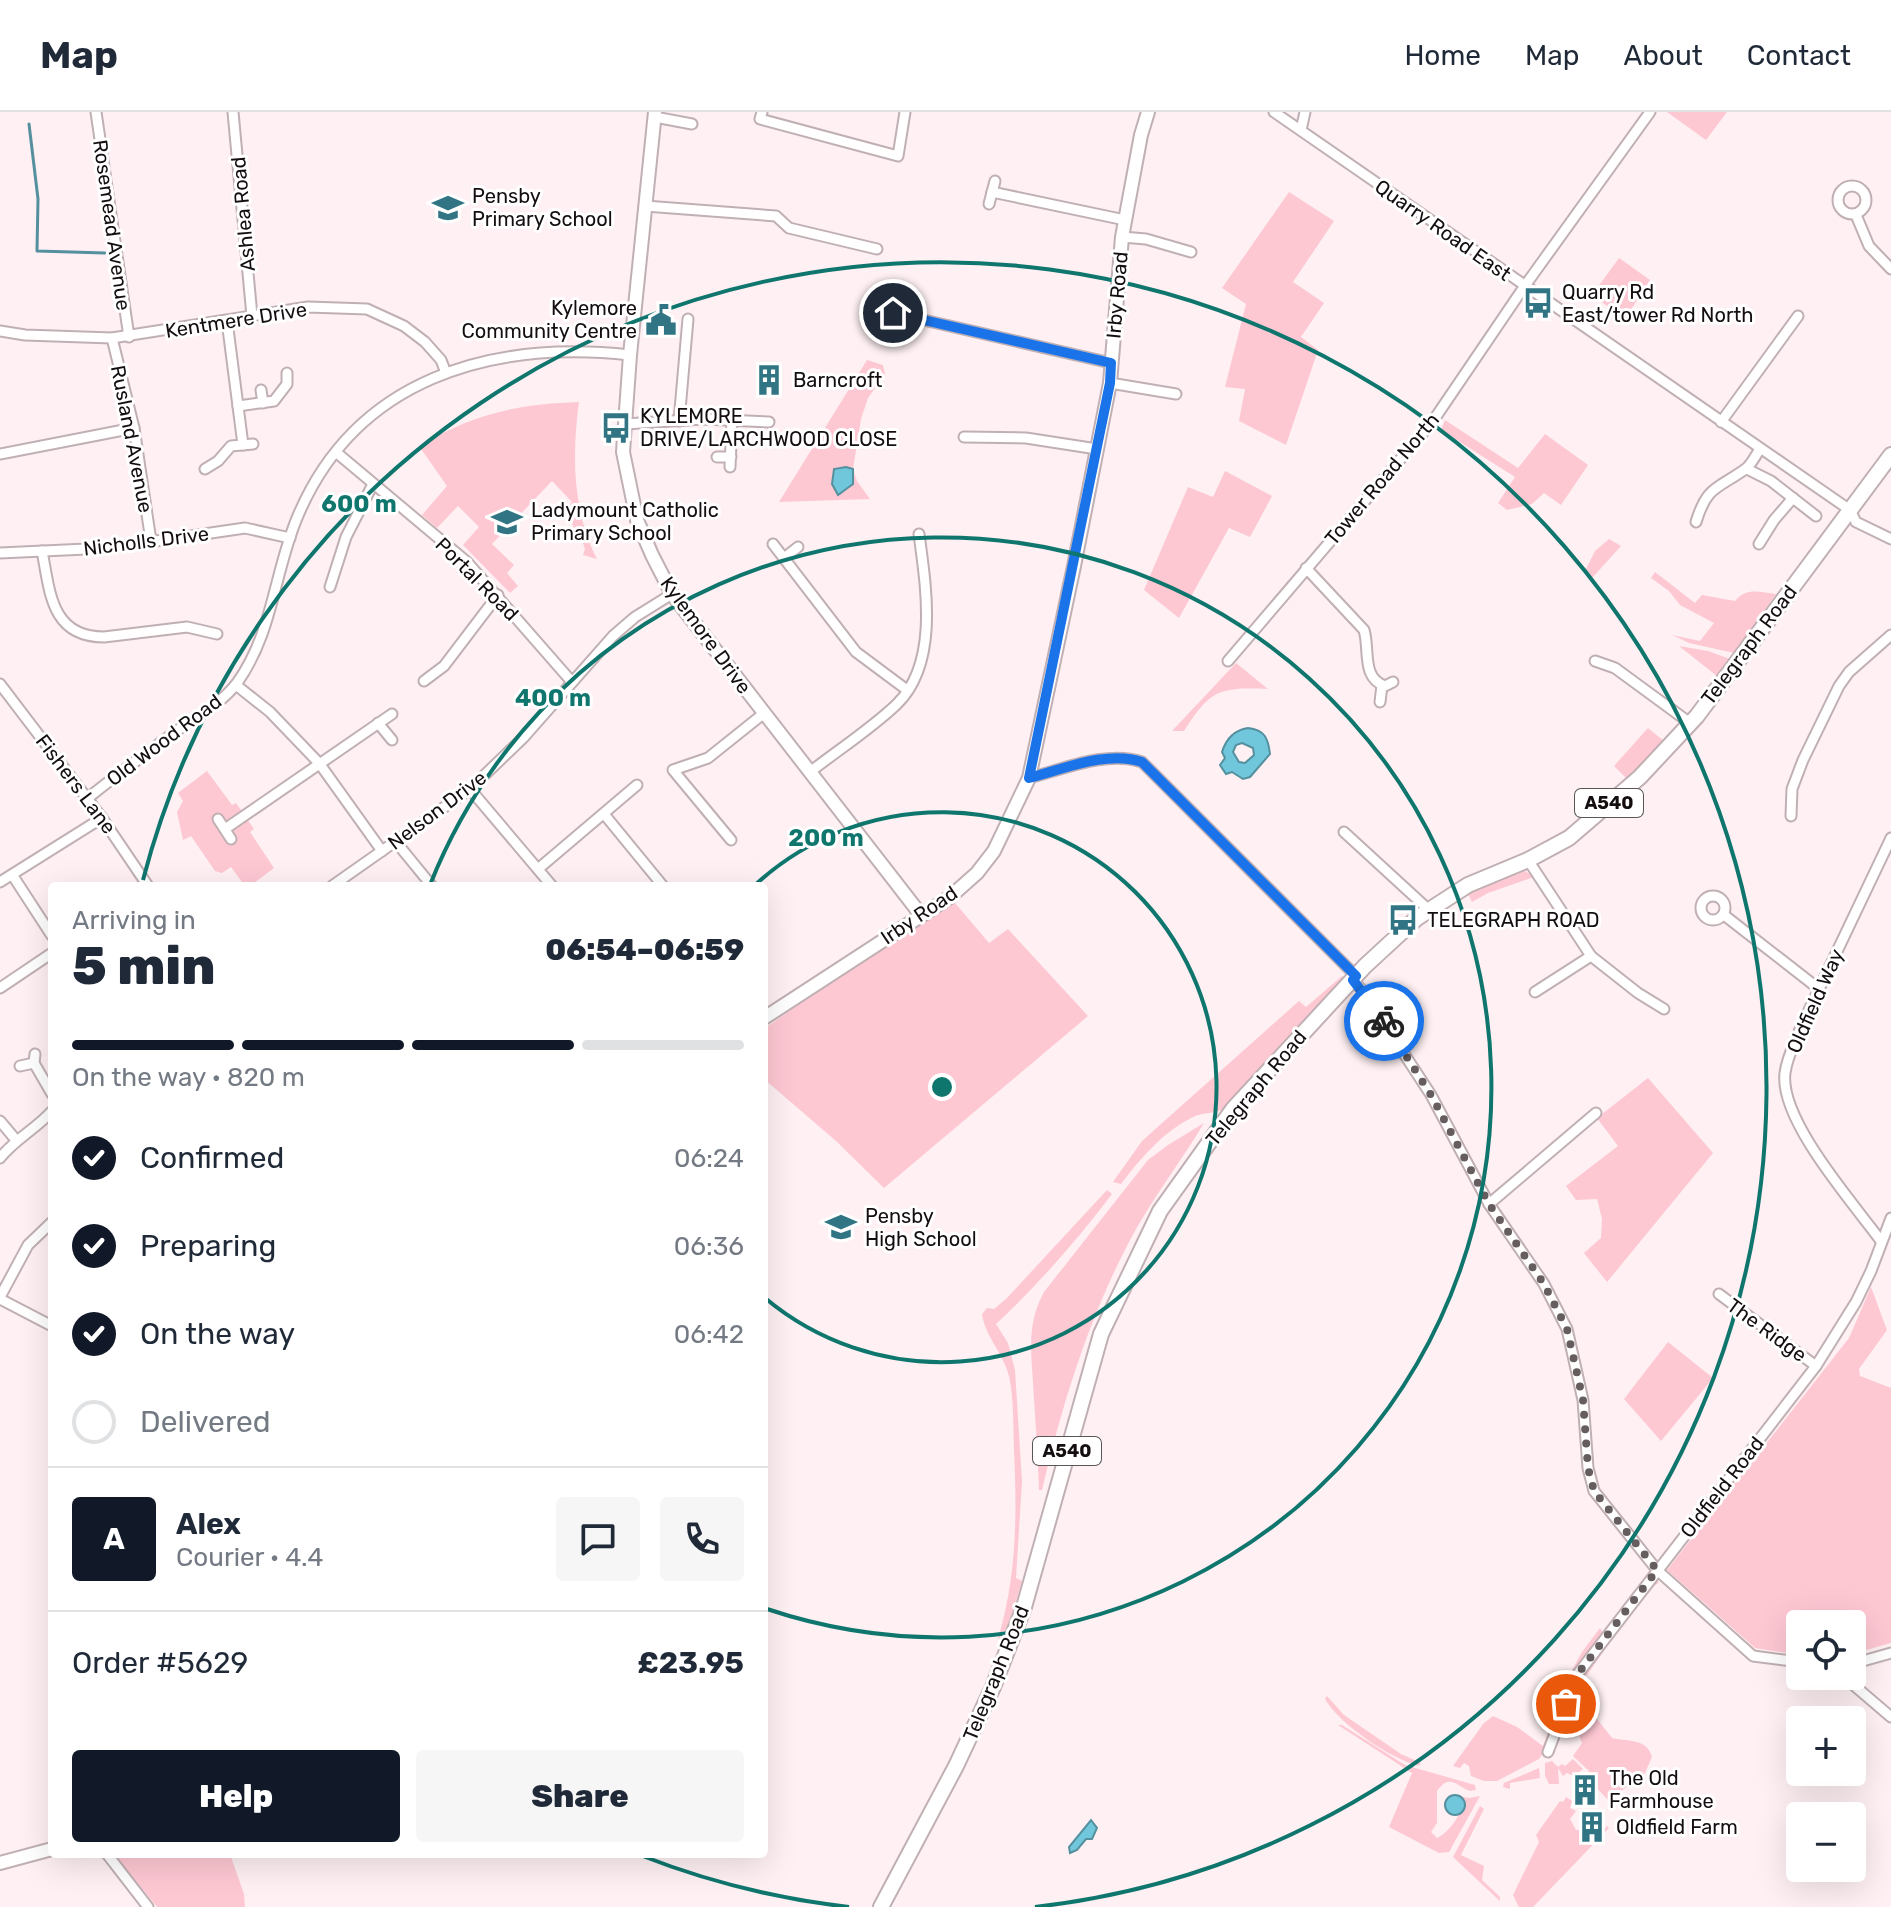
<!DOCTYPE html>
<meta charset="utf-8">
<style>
:root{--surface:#fff;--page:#f6f6f7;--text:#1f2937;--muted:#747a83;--line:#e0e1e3;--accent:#111827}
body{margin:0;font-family:Rubik,sans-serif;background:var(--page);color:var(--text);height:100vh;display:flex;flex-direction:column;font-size:30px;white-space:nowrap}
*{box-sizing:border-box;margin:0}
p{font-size:26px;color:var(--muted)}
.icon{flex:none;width:44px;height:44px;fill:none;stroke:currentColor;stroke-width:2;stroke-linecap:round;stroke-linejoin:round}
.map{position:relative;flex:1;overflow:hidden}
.side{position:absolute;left:48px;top:770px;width:720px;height:976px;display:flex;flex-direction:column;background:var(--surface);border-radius:8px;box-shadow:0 8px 32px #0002}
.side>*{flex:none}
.tools{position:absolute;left:1786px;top:1498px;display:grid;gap:16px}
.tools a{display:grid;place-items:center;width:80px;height:80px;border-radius:8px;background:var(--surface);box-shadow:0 8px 32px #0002;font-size:40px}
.pin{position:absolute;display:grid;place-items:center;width:68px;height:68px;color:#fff;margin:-34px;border:4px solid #fff;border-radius:50%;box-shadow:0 2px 8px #0007}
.courier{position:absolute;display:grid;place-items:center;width:80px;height:80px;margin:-40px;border:6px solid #1a73e8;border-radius:50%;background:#fff;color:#222;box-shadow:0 2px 10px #0007}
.overview em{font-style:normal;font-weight:800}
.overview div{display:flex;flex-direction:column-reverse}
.overview{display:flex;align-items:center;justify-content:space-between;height:136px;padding:0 24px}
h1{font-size:52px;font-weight:800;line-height:60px}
.bar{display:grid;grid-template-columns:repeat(4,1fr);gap:12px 8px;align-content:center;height:96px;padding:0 24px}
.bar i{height:10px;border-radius:6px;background:var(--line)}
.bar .current{background:var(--accent)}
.bar p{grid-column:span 4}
.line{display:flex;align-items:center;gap:20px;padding:0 24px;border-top:2px solid var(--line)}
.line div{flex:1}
.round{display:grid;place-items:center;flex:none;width:84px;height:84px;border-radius:8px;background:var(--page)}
ol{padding:0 24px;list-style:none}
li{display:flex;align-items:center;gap:24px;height:88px}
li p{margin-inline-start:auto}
li .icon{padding:8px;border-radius:50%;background:var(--accent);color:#fff;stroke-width:4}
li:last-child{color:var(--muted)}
li i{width:44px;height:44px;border:4px solid var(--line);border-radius:50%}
.button{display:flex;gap:16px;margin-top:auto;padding:16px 24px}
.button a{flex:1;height:92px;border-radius:8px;background:var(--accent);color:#fff;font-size:32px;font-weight:800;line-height:92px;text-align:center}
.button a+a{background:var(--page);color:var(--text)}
header{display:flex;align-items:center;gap:48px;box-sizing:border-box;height:112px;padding:0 40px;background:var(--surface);border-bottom:2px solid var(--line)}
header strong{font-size:38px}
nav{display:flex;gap:44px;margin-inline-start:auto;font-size:28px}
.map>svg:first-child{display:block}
.green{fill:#fec8d3}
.water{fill:#70c7dc;stroke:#54909e;stroke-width:2;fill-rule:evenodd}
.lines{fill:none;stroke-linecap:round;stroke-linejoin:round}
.stream{stroke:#54909e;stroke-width:3}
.street-casing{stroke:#c1b0b3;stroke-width:13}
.secondary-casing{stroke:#c1b0b3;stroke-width:16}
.primary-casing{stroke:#c1b0b3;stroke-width:18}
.street{stroke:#fff;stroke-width:9}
.secondary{stroke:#fff;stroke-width:12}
.primary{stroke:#fff;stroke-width:14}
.done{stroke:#665d5f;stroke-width:8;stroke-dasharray:0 14.4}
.route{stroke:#1a73e8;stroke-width:10}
.ring{fill:none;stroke:#0f766e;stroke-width:4}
.labels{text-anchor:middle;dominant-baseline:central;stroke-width:6;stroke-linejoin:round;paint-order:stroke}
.shield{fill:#fff;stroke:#5a5657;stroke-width:2}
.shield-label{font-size:18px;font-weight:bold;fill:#140e0f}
.poi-label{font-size:20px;fill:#140e0f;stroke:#fff;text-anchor:start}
.street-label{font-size:20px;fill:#140e0f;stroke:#fff}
.centre{fill:#0f766e;stroke:#fff;stroke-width:4}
.ring-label{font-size:24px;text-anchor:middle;font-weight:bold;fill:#0f766e;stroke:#fff;stroke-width:6;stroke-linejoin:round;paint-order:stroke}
</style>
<header>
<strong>Map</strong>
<nav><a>Home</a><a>Map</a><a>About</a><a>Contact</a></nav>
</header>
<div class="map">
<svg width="1891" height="1795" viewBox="0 0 1891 1795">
<rect width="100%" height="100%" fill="#fef0f3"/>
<g class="green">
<polygon points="1667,0 1727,0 1706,28"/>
<polygon points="1289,80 1334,109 1293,170 1324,191 1301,225 1318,238 1286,333 1239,309 1245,277 1225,275 1246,192 1222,176"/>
<polygon points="1619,146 1650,168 1625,207 1592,183"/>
<polygon points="867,248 883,253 885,262 868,286 861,307 853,357 857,369 870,387 779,390"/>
<path d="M579,290C572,341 572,399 597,447L583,443L585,437L582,428L576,426L568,394L572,390L552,369L492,432L514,453L507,461L518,474L510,481L463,433L479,415L458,394L437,416L422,403L447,374L419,334C473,302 517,292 579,290Z"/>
<polygon points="1445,308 1518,356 1545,322 1588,353 1561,393 1544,381 1532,392 1507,398 1498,391 1515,365 1441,318"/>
<polygon points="1225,359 1272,384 1250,425 1229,416 1179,506 1144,478 1188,375 1213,385"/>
<polygon points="1609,427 1621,434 1592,466 1584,461 1595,439"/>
<path d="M1655,460L1695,491L1702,483L1735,489C1746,475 1760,480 1776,482L1734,541L1689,531L1672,523L1700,529L1714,511L1680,493L1669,479L1651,466Z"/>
<polygon points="1679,534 1708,539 1730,547 1717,564"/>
<path d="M1236,551L1268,577C1219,575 1210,578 1184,619H1172Z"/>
<polygon points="1648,616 1665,630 1627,667 1614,654"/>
<polygon points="207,659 232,693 236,691 254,717 250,720 274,756 250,774 245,774 231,755 222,761 215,759 191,724 183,728 177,700 183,689 178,681"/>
<polygon points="1520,756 1534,765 1488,781 1472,790 1468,782"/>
<polygon points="950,785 989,831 1008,817 1088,904 884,1076 836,1029 764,967 764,917"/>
<path d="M1342,864L1344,866L1282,932L1227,995C1215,1003 1204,999 1191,1006C1162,1021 1141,1046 1121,1072L1113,1070L1142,1029L1299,889L1306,895Z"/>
<polygon points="1648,966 1713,1041 1607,1170 1584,1141 1601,1126 1602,1107 1597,1087 1576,1088 1566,1074 1618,1034 1597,1006"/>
<path d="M1204,1011C1180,1051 1151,1088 1129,1130C1088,1208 1062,1293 1042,1378H1039C1038,1342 1035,1307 1033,1271C1031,1237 1027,1211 1044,1180L1148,1048L1168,1033Z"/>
<path d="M1107,1078L1112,1082C1077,1128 1039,1172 996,1212L1008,1231L1015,1258L1022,1369L1016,1466L1022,1469L1004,1529L998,1527C1017,1462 1017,1405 1014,1338C1013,1313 1014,1287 1009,1264C1003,1241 985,1224 982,1202L987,1196L994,1197L1006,1187Z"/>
<polygon points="1871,1175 1887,1218 1859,1257 1860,1264 1891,1276 1891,1531 1852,1542 1852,1512 1800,1512 1800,1543 1755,1536 1667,1458 1849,1226"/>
<polygon points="1668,1230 1713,1266 1661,1329 1624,1287"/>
<path d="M1655,1468L1659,1471L1655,1473L1628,1504L1576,1579L1574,1595L1593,1602L1612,1626C1629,1630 1647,1626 1652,1645L1644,1663L1615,1683L1610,1690L1588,1667L1589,1659L1573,1644L1582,1631L1573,1609L1567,1611L1564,1624L1557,1626L1577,1573L1616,1516Z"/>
<polygon points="1600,1516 1603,1521 1565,1575 1565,1588 1550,1632 1539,1647 1497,1669 1484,1669 1471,1664 1469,1654 1464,1651 1460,1656 1453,1654 1483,1612 1493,1604 1517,1615 1543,1634 1561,1585 1559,1581 1582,1540"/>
<path d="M1327,1584L1344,1603L1401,1642L1421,1651L1419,1654C1391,1647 1339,1612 1325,1587Z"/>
<path d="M1338,1613H1342L1405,1653L1475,1673L1476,1678L1470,1679C1456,1674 1450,1661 1437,1679V1711L1431,1720L1437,1726C1450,1720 1462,1701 1464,1688L1459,1684L1469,1686L1480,1684L1449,1740L1439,1741L1389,1715L1412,1661Z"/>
<polygon points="1573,1647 1583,1657 1574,1664 1567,1661 1563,1664 1558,1656 1559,1672 1549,1672 1545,1664 1545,1651 1552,1649 1558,1655 1562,1652 1565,1654"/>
<polygon points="1539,1656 1540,1666 1510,1671 1510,1677 1503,1675 1504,1671"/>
<polygon points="1566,1685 1572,1689 1570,1696 1576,1699 1570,1707 1576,1718 1581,1718 1588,1724 1592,1720 1597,1726 1607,1714 1609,1716 1533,1795 1519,1795 1513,1783 1539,1730 1536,1723 1560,1689 1563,1690"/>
<polygon points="1480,1694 1484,1697 1461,1743 1484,1754 1482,1768 1500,1785 1500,1789 1453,1745"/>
<polygon points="114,1742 230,1742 244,1782 245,1795 157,1795"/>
</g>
<g class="water">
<polygon points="846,355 853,357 853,372 838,383 832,372 834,357"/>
<path d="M1248,616C1265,618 1268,626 1270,642L1250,665L1243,667L1232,660L1226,662L1220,653L1225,646L1222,640C1226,627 1235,618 1248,616ZM1242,631L1253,636L1254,643L1245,651L1239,650L1233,640L1236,633Z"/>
<circle cx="1455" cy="1693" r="10"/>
<polygon points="1091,1708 1097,1716 1092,1727 1086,1727 1077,1738 1070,1741 1069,1735"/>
</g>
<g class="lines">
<polyline class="stream" points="29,12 38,87 37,139 105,141"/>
<defs>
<g id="street">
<polyline points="96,0 129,225"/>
<polyline points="233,0 252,204"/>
<polyline points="762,0 760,7 898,44 905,0"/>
<polyline points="1274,0 1850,398 1856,410 1891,427"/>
<polyline points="655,5 692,12"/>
<polyline points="1301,18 1305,0"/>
<circle cx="1852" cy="88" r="14"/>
<polyline points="992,80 1125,108"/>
<polyline points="989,92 995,69"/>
<polyline points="645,94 776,104 789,116 877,137"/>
<polyline points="1856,103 1869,134 1891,157"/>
<polyline points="1122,125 1146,127 1191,140"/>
<polyline points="893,201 1111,251"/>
<polyline points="227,209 243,333"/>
<polyline points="0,219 25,223 112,226 308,195 367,197 404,214 425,230 441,248 446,261"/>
<polyline points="112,226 134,316 151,429"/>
<polyline points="1110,271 1176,282"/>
<polyline points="261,278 263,291"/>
<polyline points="238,294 274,289 287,272 287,261"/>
<polyline points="679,309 688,207"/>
<polyline points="1721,310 1798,204"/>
<polyline points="625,312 703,307 769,310"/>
<polyline points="964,325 1026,326 1097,337"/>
<polyline points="337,341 467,450 572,570"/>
<polyline points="0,342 134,316"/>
<polyline points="717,345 731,345"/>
<polyline points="730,355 732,307"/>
<polyline points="205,357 218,349 231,334 253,332"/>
<polyline points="1747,357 1771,369 1816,404"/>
<path d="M1696,410C1707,374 1717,377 1744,358C1751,354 1755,344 1760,337"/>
<polyline points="773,432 856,540 907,578"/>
<polyline points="1759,432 1774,408 1793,386"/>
<path d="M42,439C50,480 51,525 104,525L187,515L217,522"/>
<polyline points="0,441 108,436 245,416 290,426"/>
<polyline points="784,446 798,435"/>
<path d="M1306,456L1364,518C1370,537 1361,566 1385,574L1393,570"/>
<polyline points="330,475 346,425 373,372"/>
<polyline points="1228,549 1433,309 1524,175 1650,0"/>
<polyline points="1595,549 1615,556 1690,611"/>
<polyline points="424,569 444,554 498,483"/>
<polyline points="0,572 102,706 148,774"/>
<polyline points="236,573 270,600 319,651 382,739"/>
<polyline points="1380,590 1382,573"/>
<polyline points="378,611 392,628"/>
<path d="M810,660C838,638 871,617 897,592C939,551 926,475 919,422"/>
<path d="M1029,666C1064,657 1107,638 1142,650L1356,864"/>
<polyline points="470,677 552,774"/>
<path d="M88,686C116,663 146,642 175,620C195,606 222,591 237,571C273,521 274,461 297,406C355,266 491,228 630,243"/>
<polyline points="604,702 663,774"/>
<polyline points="1791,704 1792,677 1803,648 1839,574 1849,560 1891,523"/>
<polyline points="218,707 231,727"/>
<polyline points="225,717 392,602"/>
<polyline points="1344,720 1429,798"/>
<polyline points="731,728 673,658 708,646 763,602"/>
<polyline points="396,730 432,774"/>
<polyline points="1528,748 1591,844 1638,881 1664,897"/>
<polyline points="538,757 637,673"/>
<polyline points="13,764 52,824"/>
<polyline points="0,770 102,706"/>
<polyline points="332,774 470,677 524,625 613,524 635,505 672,482"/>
<circle cx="1713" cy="796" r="12"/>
<polyline points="1724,803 1819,877"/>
<polyline points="1353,868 1363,879 1431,983 1489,1092 1544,1172 1567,1217 1583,1288 1588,1356 1594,1379 1657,1458 1753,1544 1800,1550"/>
<polyline points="0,876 52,841"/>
<polyline points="1535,880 1591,844"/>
<polyline points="34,951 52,982"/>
<polyline points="20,954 34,951 35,942"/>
<polyline points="0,1009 16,1028"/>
<path d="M0,1046C15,1027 36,1017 52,999"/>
<polyline points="1489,1092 1596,1001"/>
<path d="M1881,1129C1854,1092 1779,1008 1785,961C1787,945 1795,930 1801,915L1891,726"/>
<polyline points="1719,1182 1816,1254"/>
<polyline points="0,1185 28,1133 52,1110"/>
<polyline points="0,1187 52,1214"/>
<polyline points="1852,1552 1891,1541"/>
<polyline points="1843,1564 1891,1605"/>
<polyline points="1548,1640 1577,1563 1816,1254 1856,1190 1871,1159 1891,1106"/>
<polyline points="107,1742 148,1795"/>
</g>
<g id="secondary">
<polyline points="655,0 630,243 623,340 637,408 652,443 672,482 921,803"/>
<polyline points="764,906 950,785 977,761 994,739 1029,666 1074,454 1110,271 1122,125 1141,23 1148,0"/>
<polyline points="0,1751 52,1737"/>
</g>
<polyline id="primary" points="881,1795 956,1654 993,1575 1024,1495 1101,1222 1160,1099 1233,997 1365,854 1417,806 1468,773 1528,748 1569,726 1640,665 1697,604 1891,343"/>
</defs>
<use href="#street" class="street-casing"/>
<use href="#secondary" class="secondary-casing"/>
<use href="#primary" class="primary-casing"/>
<use href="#street" class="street"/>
<use href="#secondary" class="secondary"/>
<use href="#primary" class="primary"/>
</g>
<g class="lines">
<polyline class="done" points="1384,909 1431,983 1489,1092 1544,1172 1567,1217 1583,1288 1588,1356 1594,1379 1657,1458 1577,1563 1566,1592"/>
<path class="route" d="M893,201L1111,251L1110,271L1029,666C1064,657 1107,638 1142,650L1356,864L1353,868L1384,909"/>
</g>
<g class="ring">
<path d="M754 774A275 275 0 1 1 765 1186"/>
<path d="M430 773A550 550 0 1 1 767 1497"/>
<path d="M849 1795A825 825 0 0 1 640 1743M143 768A825 825 0 1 1 1035 1795"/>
</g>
<defs>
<symbol id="school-bare" viewBox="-9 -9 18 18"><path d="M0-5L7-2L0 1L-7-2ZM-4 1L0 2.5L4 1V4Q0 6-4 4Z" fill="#317584" stroke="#fff" stroke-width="2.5" paint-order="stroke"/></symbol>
<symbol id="bus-bare" viewBox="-9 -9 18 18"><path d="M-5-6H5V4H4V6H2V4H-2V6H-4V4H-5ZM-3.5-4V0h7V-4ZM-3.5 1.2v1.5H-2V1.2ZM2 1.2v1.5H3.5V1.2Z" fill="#317584" stroke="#fff" stroke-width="2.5" paint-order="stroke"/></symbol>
<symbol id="civic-bare" viewBox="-9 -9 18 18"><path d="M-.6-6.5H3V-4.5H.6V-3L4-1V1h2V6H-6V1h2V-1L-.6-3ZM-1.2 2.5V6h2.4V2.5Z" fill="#317584" stroke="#fff" stroke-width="2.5" paint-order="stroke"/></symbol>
<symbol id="building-bare" viewBox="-9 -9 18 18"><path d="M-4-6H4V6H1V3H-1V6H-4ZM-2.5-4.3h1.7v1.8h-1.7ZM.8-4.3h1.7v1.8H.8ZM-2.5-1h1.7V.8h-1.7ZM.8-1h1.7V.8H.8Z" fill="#317584" stroke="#fff" stroke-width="2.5" paint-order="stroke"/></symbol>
</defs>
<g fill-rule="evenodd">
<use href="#school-bare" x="426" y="74" width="44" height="44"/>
<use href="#bus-bare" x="1516" y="169" width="44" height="44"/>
<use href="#civic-bare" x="639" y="186" width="44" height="44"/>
<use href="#building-bare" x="747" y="246" width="44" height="44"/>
<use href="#bus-bare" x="594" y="294" width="44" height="44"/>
<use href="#school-bare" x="485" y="388" width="44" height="44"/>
<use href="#bus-bare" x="1381" y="786" width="44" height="44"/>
<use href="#school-bare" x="819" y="1093" width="44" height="44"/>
<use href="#building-bare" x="1563" y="1656" width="44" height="44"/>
<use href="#building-bare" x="1570" y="1693" width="44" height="44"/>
</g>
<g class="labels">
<g class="shield">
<rect x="1575" y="677" width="68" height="28" rx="6"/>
<rect x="1033" y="1325" width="68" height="28" rx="6"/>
</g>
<g class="shield-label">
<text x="1609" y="691">A540</text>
<text x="1067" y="1339">A540</text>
</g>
<g class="poi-label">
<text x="472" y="84">Pensby<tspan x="472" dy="23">Primary School</tspan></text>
<text x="1562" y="180">Quarry Rd<tspan x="1562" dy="23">East/tower Rd North</tspan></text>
<text x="637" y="196" text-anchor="end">Kylemore<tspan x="637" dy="23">Community Centre</tspan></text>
<text x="793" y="268">Barncroft</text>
<text x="640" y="304">KYLEMORE<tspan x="640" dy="23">DRIVE/LARCHWOOD CLOSE</tspan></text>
<text x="531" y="398">Ladymount Catholic<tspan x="531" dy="23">Primary School</tspan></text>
<text x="1427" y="808">TELEGRAPH ROAD</text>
<text x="865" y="1104">Pensby<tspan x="865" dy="23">High School</tspan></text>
<text x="1609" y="1666">The Old<tspan x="1609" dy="23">Farmhouse</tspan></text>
<text x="1616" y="1715">Oldfield Farm</text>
</g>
<g class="street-label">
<text transform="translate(243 102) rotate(-95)">Ashlea Road</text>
<text transform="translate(112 113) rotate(82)">Rosemead Avenue</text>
<text transform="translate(1443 118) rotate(35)">Quarry Road East</text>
<text transform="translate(1117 183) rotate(-85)">Irby Road</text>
<text transform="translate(236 208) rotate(-9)">Kentmere Drive</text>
<text transform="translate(132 327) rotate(79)">Rusland Avenue</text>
<text transform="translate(1382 367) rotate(-50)">Tower Road North</text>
<text transform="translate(146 429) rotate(-7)">Nicholls Drive</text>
<text transform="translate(477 467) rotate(45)">Portal Road</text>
<text transform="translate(706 523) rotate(54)">Kylemore Drive</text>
<text transform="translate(1749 533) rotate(-53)">Telegraph Road</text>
<text transform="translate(164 628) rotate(-37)">Old Wood Road</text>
<text transform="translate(76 672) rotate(53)">Fishers Lane</text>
<text transform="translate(437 698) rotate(-37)">Nelson Drive</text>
<text transform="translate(919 803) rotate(-34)">Irby Road</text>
<text transform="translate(1815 889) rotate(-66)">Oldfield Way</text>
<text transform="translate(1256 976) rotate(-50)">Telegraph Road</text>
<text transform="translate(1767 1218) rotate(36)">The Ridge</text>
<text transform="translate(1722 1375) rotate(-52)">Oldfield Road</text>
<text transform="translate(996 1561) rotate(-68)">Telegraph Road</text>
</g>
</g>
<circle cx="942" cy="975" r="12" class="centre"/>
<g class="ring-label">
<text x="359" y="400">600 m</text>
<text x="553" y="594">400 m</text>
<text x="826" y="734">200 m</text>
</g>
</svg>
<div class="tools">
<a><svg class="icon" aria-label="locate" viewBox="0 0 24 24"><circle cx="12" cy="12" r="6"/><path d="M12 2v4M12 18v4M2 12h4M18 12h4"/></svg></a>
<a>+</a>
<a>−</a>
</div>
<div class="pin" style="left:1566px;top:1592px;background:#ea580c"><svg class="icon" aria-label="bag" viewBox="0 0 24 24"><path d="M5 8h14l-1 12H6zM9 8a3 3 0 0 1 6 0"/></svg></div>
<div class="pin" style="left:893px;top:201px;background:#1f2937"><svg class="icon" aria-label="home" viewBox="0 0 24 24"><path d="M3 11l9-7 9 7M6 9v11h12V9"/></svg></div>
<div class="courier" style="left:1384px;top:909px"><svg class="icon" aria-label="bike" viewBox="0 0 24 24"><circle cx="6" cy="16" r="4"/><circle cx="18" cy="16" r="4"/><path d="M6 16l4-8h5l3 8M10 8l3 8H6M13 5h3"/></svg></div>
<section class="side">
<div class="overview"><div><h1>5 min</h1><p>Arriving in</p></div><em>06:54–06:59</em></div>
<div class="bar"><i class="current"></i><i class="current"></i><i class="current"></i><i></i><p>On the way · 820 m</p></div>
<ol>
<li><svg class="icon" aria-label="check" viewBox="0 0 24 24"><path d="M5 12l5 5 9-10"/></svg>Confirmed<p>06:24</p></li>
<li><svg class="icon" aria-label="check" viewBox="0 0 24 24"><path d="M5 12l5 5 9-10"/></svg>Preparing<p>06:36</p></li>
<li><svg class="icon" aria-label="check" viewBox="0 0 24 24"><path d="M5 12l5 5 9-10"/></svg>On the way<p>06:42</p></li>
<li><i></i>Delivered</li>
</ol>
<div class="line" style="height:144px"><b class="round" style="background:var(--accent);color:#fff">A</b><div><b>Alex</b><p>Courier · 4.4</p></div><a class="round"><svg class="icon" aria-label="chat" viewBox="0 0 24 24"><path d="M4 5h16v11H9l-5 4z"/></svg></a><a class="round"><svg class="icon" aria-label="phone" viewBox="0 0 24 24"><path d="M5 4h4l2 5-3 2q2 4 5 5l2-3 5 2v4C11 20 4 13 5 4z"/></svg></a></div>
<div class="line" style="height:104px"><div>Order #5629</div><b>£23.95</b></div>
<div class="button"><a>Help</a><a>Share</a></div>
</section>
</div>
